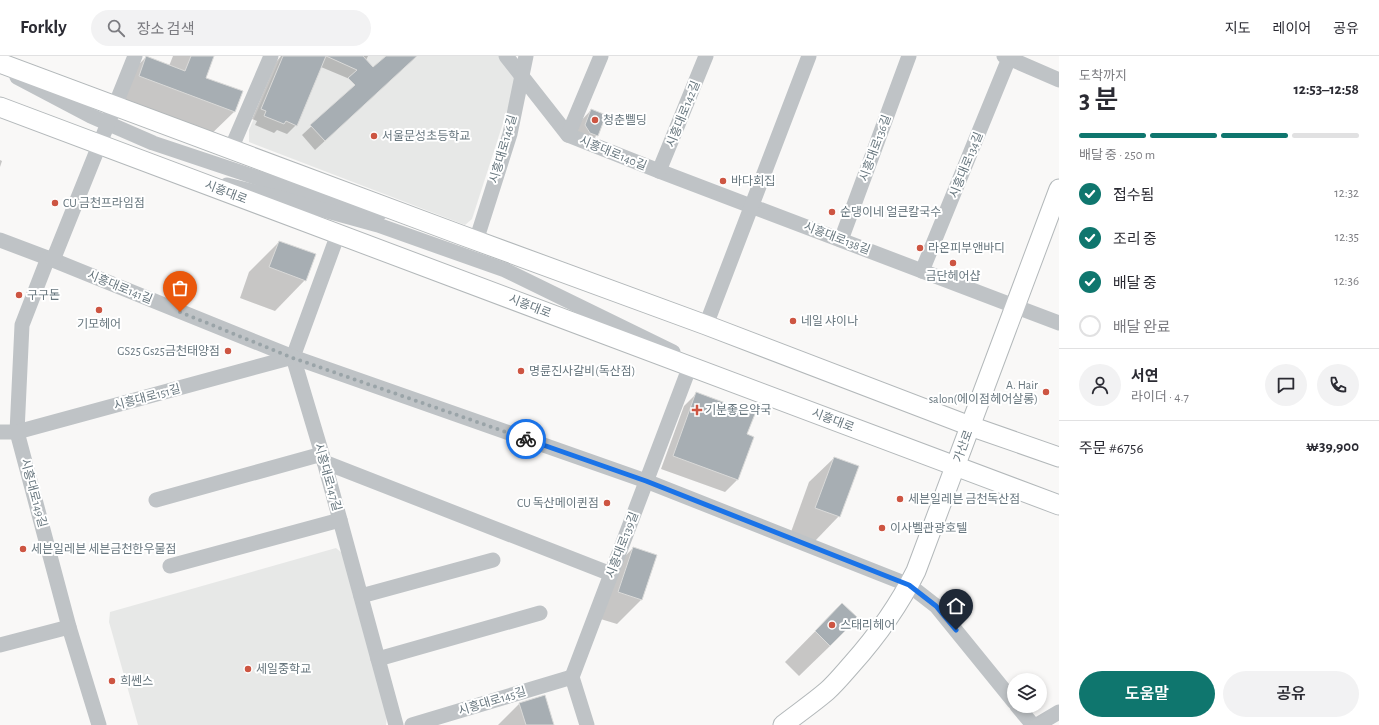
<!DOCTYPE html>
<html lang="ko">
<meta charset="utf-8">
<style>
:root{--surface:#fff;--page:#f2f2f3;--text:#2b2b33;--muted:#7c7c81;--line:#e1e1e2;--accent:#0f766e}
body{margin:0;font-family:"Alegreya Sans","Noto Sans KR",sans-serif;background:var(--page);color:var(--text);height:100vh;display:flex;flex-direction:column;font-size:15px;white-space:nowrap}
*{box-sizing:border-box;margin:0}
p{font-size:13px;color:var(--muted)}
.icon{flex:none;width:22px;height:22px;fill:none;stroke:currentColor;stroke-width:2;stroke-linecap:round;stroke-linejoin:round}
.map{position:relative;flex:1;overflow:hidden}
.sheet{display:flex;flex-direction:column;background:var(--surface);width:320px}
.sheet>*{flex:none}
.tools{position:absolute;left:1007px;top:617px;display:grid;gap:8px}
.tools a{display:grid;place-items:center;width:40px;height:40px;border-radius:50%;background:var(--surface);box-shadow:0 2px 6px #0003;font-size:20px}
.pin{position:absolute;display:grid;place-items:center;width:34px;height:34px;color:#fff;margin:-41px -17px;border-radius:50% 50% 50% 0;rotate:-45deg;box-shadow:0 0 4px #0007}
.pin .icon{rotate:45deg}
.courier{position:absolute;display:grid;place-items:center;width:40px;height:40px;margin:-20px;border:3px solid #1a73e8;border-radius:50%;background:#fff;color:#222;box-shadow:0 1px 5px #0007}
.head em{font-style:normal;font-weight:600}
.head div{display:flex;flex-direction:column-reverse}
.head{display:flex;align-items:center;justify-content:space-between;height:68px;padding:0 20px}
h1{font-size:26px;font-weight:600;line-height:30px}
.bar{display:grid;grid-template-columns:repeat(4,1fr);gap:6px 4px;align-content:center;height:48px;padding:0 20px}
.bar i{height:5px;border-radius:3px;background:var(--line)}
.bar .active{background:var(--accent)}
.bar p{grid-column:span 4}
.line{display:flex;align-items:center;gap:10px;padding:0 20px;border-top:1px solid var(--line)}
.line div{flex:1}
.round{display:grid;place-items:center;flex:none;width:42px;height:42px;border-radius:21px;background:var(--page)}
ol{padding:0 20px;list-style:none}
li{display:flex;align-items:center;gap:12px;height:44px}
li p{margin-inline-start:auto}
li .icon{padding:4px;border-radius:50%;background:var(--accent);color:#fff;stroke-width:4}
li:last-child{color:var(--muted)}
li i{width:22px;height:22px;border:2px solid var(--line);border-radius:50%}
.primary-button{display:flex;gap:8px;margin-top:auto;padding:8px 20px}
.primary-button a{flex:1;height:46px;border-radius:24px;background:var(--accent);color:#fff;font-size:16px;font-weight:600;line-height:46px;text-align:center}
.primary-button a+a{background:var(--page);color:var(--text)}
header{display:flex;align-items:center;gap:24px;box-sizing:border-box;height:56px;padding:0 20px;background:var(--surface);border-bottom:1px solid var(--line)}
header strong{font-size:19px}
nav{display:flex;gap:22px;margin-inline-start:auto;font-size:14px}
.search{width:280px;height:36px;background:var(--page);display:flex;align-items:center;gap:10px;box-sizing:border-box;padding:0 14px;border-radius:22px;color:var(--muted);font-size:15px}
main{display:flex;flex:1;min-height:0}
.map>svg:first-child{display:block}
.built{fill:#e7e8e7}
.shadow{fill:#0003}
.building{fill:#a7aeb3;stroke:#dadad9}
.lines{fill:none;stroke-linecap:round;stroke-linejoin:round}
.major-casing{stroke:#b3b8ba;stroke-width:21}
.minor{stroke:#bfc3c6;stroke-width:15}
.major{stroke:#fff;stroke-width:19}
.done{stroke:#9aa4a8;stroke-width:4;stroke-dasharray:0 7.2}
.route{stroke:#1a73e8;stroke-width:5}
.poi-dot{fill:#cd5542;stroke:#fff;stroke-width:1.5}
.labels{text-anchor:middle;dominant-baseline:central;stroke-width:4;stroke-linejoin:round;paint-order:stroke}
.street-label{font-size:12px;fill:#67767e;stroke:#fff}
.poi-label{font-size:12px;fill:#67767e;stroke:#fff;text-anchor:start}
</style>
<header>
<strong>Forkly</strong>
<div class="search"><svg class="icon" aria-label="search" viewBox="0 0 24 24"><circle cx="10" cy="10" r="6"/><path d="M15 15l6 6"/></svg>장소 검색</div>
<nav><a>지도</a><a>레이어</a><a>공유</a></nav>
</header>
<main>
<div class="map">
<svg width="1059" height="669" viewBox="0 0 1059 669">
<rect width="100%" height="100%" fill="#f9f8f7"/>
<g class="built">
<polygon points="281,0 499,0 515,22 515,30 472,163 465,169 249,86 249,74"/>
<polygon points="336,492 342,497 387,660 386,669 138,669 109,566 110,556"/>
</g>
<g class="shadow">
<polygon points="173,0 213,0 205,22 241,36 234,56 203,86 109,50 116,32 146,1 169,10"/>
<polygon points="281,0 368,0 361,15 352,24 321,11 296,69 287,78 277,74 274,77 255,69 257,65 252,63 276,6"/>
<polygon points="387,0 417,0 315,94 302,79"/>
<polygon points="591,54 597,79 585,92 573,82 579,67"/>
<polygon points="0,104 2,105 0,111"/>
<polygon points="279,186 305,224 275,255 240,242 249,216"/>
<polygon points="697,337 746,379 753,381 737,424 725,436 661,413 684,350"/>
<polygon points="834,402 839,460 815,485 791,476 809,426"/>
<polygon points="633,492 656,500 641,544 617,568 594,561 609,517"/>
<polygon points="842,548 830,590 799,620 785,606"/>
<polygon points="520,647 553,669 498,669"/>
</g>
<g class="building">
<polygon points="146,0 185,15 191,0 214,0 206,22 243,35 235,56 139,20"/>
<polygon points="283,0 363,0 373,11 386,0 417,0 325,85 310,69 355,29 348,22 357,14 326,0 297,70 286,65 284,68 264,60 266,55 261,53"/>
<polygon points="591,53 606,59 598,80 590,77 585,69"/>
<polygon points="279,185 316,198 306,225 269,211"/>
<polygon points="696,336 755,358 747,378 754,381 738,424 673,400"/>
<polygon points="834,401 859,410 840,461 815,452"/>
<polygon points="633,491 657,499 642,544 618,536"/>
<polygon points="842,547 858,562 830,590 815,575"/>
<polygon points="545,639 554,669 526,669 519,647"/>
</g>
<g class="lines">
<defs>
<g id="major">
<polyline points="0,7 461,179 706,269 970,370 1059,401"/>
<polyline points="0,51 1059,449"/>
<path d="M783,669C797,658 813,647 827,635C836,627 844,617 852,608C877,580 899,549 916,515L1059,133"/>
</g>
</defs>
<use href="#major" class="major-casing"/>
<g class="minor">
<polyline points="506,0 568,79 659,115 1059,267"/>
<polyline points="1004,0 1059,24"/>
<polyline points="17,21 91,60 153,87 285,131 380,157"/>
<polyline points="568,79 601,0"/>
<polyline points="231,93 271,0"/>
<polyline points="659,115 706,0"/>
<polyline points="227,129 280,142 378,169 505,214 673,296"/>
<polyline points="338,178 293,301 322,398 396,669"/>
<polyline points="0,184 53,204 293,301 646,425 909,529 936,550 1014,646"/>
<polyline points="841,184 909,0"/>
<polyline points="476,185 510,78 526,0"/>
<polyline points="48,202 22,269 17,376 69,571 99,669"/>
<polyline points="53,204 135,0"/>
<polyline points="922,215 1010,0"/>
<polyline points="706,269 809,0"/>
<polyline points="0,376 17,376 293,301"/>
<polyline points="324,406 611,518"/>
<polyline points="156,444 322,398"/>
<polyline points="170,510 340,464"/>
<polyline points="361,540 493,504"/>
<polyline points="0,589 69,571"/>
<polyline points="378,603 540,557"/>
<polyline points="1017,650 1033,669"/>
<polyline points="412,669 572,621"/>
<polyline points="587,669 572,621 690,310"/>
<polyline points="1037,669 1059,656"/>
</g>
<use href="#major" class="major"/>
</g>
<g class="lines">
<polyline class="done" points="180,256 293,302 526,383"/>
<polyline class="route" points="526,383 646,425 909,529 936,550 956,574"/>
</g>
<g class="poi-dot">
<circle cx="595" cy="64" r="4"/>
<circle cx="374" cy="80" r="4"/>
<circle cx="723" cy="125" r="4"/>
<circle cx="55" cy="147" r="4"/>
<circle cx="832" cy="156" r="4"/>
<circle cx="920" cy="192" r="4"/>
<circle cx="953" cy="207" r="4"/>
<circle cx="19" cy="239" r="4"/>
<circle cx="99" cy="254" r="4"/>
<circle cx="793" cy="265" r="4"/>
<circle cx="228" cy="295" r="4"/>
<circle cx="521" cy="315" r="4"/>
<circle cx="1046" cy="336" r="4"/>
<path d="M695 348h4v4h4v4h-4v4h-4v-4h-4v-4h4z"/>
<circle cx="900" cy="443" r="4"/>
<circle cx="607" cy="447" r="4"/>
<circle cx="882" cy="472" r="4"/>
<circle cx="23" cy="493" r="4"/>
<circle cx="832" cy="569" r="4"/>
<circle cx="248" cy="613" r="4"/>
<circle cx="112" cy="625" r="4"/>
</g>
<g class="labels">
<g class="street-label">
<text transform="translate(683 58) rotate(-68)">시흥대로142길</text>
<text transform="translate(875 92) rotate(-70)">시흥대로136길</text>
<text transform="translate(503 93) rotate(-74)">시흥대로146길</text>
<text transform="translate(613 97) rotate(22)">시흥대로140길</text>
<text transform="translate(966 109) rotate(-68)">시흥대로134길</text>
<text transform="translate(226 136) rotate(21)">시흥대로</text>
<text transform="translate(837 182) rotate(21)">시흥대로138길</text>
<text transform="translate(120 231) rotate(22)">시흥대로141길</text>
<text transform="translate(530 250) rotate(21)">시흥대로</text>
<text transform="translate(147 341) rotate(-15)">시흥대로151길</text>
<text transform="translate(833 364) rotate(21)">시흥대로</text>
<text transform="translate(963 390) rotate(-70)">가산로</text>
<text transform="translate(328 421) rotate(74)">시흥대로147길</text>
<text transform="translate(34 437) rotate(75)">시흥대로149길</text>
<text transform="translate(622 489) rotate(-69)">시흥대로139길</text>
<text transform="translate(492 645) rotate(-17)">시흥대로145길</text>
</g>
<g class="poi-label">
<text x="603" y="64">청춘삘딩</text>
<text x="382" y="80">서울문성초등학교</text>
<text x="731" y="125">바다회집</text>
<text x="63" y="147">CU 금천프라임점</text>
<text x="840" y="156">순댕이네 얼큰칼국수</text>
<text x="928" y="192">라온피부앤바디</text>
<text x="953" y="220" text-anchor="middle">금단헤어샵</text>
<text x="27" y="239">구구돈</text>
<text x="801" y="265">네일 샤이나</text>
<text x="99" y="268" text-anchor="middle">기모헤어</text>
<text x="220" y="295" text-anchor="end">GS25 Gs25금천태양점</text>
<text x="529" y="315">명륜진사갈비(독산점)</text>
<text x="1038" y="329" text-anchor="end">A. Hair<tspan x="1038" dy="14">salon(에이점헤어살롱)</tspan></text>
<text x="705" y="354">기분좋은약국</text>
<text x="908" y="443">세븐일레븐 금천독산점</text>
<text x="599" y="447" text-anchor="end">CU 독산메이퀸점</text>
<text x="890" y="472">이사벨관광호텔</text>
<text x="31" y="493">세븐일레븐 세븐금천한우물점</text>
<text x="840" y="569">스태리헤어</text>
<text x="256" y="613">세일중학교</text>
<text x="120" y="625">희쎈스</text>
</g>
</g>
</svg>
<div class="tools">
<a><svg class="icon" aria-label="layers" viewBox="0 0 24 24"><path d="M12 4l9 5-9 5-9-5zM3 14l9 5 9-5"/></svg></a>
</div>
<div class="pin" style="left:180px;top:256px;background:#ea580c"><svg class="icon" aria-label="bag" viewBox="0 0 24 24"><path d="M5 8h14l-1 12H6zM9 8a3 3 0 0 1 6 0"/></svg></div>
<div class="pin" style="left:956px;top:574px;background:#1f2937"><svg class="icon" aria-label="home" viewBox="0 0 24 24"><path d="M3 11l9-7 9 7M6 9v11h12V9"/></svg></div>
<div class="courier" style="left:526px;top:383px"><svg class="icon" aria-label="bike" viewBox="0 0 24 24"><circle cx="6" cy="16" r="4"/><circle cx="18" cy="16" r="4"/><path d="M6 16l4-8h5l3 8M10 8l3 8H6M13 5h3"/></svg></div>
</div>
<section class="sheet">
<div class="head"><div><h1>3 분</h1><p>도착까지</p></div><em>12:53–12:58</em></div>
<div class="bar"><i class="active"></i><i class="active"></i><i class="active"></i><i></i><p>배달 중 · 250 m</p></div>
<ol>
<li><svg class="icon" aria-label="check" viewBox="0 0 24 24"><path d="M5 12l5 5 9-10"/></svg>접수됨<p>12:32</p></li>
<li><svg class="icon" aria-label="check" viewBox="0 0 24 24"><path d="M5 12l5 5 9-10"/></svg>조리 중<p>12:35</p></li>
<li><svg class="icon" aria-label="check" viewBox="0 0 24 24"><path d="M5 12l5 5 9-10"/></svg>배달 중<p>12:36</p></li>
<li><i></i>배달 완료</li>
</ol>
<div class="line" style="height:72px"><a class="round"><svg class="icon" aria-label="person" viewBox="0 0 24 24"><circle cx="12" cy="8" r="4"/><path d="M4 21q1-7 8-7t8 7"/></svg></a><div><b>서연</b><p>라이더 · 4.7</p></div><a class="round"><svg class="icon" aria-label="chat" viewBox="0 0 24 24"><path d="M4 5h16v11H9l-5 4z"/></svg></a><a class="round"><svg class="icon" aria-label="phone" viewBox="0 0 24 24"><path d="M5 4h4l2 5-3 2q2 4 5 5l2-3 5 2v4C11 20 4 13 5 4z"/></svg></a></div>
<div class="line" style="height:52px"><div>주문 #6756</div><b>₩39,900</b></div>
<div class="primary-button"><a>도움말</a><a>공유</a></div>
</section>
</main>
